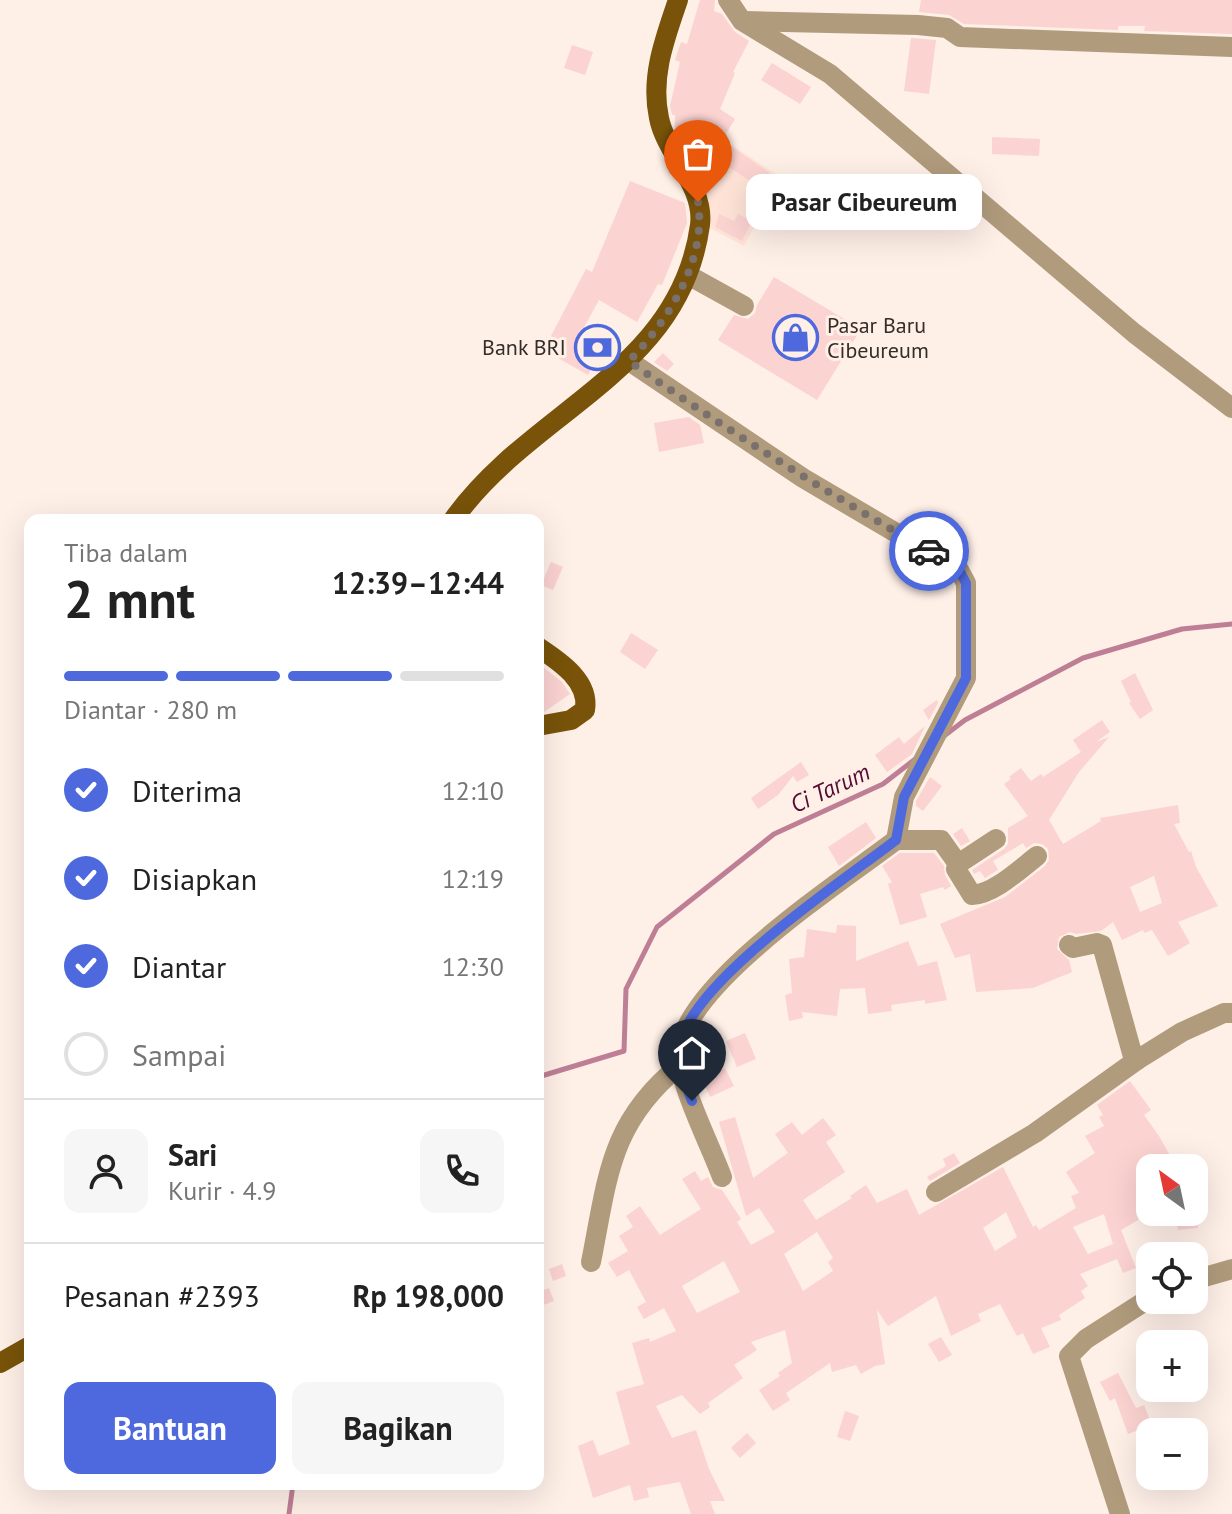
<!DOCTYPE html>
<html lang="id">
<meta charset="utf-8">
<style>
:root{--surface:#fff;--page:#f6f6f6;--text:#222;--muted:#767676;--line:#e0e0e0;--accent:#4e69dd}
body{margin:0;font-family:"PT Sans",sans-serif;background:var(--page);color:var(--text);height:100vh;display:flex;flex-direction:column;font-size:30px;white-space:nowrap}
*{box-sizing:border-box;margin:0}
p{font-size:26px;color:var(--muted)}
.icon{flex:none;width:44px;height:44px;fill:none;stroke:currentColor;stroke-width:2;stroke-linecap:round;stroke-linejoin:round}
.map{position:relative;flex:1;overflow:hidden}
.details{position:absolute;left:24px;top:514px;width:520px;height:976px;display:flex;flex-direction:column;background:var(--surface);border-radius:16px;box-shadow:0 8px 32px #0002}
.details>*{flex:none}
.needle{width:52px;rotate:327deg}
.fabs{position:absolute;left:1136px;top:1154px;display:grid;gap:16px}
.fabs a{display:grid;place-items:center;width:72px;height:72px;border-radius:16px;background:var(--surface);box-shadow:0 8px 32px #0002;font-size:40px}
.pin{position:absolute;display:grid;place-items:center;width:68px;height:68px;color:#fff;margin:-82px -34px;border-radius:50% 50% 50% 0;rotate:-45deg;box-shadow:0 0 8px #0007}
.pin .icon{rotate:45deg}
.courier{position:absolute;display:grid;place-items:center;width:80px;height:80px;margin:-40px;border:6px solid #4e69dd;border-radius:50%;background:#fff;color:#222;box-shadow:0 2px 10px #0007}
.bubble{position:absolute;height:56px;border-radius:16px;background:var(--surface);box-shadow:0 8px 32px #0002;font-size:26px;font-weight:800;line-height:56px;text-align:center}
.headline em{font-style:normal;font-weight:800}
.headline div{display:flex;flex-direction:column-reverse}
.headline{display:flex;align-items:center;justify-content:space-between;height:136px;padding:0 40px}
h1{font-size:52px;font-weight:800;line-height:60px}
.bar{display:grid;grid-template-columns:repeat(4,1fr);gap:12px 8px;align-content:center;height:96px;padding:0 40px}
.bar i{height:10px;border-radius:6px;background:var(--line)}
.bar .active{background:var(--accent)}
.bar p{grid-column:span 4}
.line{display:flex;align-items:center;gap:20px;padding:0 40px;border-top:2px solid var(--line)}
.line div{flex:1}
.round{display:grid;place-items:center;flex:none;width:84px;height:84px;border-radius:16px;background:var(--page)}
ol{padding:0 40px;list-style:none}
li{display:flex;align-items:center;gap:24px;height:88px}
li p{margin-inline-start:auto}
li .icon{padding:8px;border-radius:50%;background:var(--accent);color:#fff;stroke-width:4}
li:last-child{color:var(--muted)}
li i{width:44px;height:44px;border:4px solid var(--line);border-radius:50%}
.action{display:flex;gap:16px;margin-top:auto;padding:16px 40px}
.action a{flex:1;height:92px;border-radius:16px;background:var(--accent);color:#fff;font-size:32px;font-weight:800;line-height:92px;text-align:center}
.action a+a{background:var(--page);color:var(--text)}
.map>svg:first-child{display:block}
.built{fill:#fee3d6}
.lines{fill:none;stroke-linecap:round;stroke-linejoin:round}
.stream{stroke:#be7f96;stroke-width:5}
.building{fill:#fbd3d1;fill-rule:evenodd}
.minor{stroke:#b09b7c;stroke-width:20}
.major{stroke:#785309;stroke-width:20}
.done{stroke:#7b716c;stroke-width:8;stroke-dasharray:0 14.4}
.route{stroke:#4e69dd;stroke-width:10}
.labels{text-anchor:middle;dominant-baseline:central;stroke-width:6;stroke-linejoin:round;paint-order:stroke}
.poi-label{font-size:22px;fill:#342d29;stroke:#feefe7;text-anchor:start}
.water-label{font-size:24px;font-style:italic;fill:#560a33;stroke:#feefe7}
</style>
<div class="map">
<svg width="1232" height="1514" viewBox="0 0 1232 1514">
<rect width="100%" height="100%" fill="#feefe7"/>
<polygon class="built" points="673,130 727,142 780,177 744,246 710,228 711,222 708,199"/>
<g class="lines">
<g class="stream">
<polyline points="944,736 965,720 1083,658 1182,629 1232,624"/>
<polyline points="538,1077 624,1051 626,989 657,927 774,834 883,784 914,760"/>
<polyline points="289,1514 293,1484"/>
</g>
</g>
<g class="building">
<polygon points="700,0 715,0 714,11 722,14 735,32 749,41 733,72 735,73 720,109 735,119 722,140 770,173 760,188 694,143 682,141 681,131 675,127 675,115 672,115 670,106 680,62 675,60 681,42 687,44"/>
<polygon points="921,0 1232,0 1232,34 1144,31 1145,26 1118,26 1118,30 964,24 949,15 919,12"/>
<polygon points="911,38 936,40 929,94 904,91"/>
<polygon points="572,45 593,52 585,75 564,68"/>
<polygon points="772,63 811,87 800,104 761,80"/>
<polygon points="992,137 1040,139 1039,156 992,154"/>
<polygon points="630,181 685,203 687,223 662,285 658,284 637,322 599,300 583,329 619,349 605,363 597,358 588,375 558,358 566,344 551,336 586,269 592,272"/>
<polygon points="719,214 734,221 738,214 752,221 742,241 715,227"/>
<polygon points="774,277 861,329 817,400 718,340 734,315 748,319 755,313 757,305"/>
<polygon points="663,353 674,364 667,371 654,362"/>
<polygon points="689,417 700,425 704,443 659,452 654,423"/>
<polygon points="551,562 563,567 553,590 541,585"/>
<polygon points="631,633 658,650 645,669 620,652"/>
<polygon points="538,663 562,682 570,694 544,712 538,703"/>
<polygon points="1135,673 1153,710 1140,719 1129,703 1131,702 1121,681"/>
<polygon points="937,700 938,703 929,720 923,710"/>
<path d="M1102,720L1110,732L1096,742L1109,737L1079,772L1049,820L1063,844L1101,821L1100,818L1178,805L1180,823L1174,824L1189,852L1191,851L1196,867L1218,906L1178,922L1190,943L1168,956L1152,930L1144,933L1143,930L1122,940L1113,922L1101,931L1076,934L1070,932L1059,937L1057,949L1069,960L1072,972L1033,988L976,992L970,954L955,958L940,924L1005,897L1045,866L1049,860L1048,849L1042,844L1034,843L1026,848L1023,843L993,861L998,870L991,874L985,878L980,871L974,874L972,870L1004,849L1008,844V828L1028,816L1004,784L1011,779L1009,777L1021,768L1031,781L1041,774L1043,777L1081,752L1073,740ZM1154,876L1162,903L1140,912L1130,887Z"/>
<polygon points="925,726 912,754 887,772 875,755 899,737 904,744"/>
<polygon points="801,762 809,775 797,782 793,776 778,795 758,809 751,798"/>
<polygon points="930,777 942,786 923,811 916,806 916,801"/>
<polygon points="866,822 876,838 839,866 828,847"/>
<polygon points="962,828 970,841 961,846 953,834"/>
<polygon points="900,853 934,853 944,866 945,875 951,886 945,890 943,887 920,894 927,917 900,925 888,884 892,882 882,866"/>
<polygon points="837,925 856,926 856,961 908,941 918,966 937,961 947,1000 925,1004 925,1000 891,1005 892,1011 868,1014 865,988 840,989 837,1016 802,1012 803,1018 789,1021 785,995 792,993 789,959 804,957 807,929 836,933"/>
<polygon points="745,1033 756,1059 737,1067 726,1041"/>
<polygon points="725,1068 734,1086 710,1097 702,1079"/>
<path d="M1130,1081L1151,1110L1144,1115L1159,1136L1177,1168H1150V1213L1121,1230L1136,1268L1123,1273L1117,1259L1080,1274L1088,1286L1081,1291L1085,1298L1059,1315L1061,1320L1041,1328L1050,1347L1033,1354L1023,1333L1017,1336L1000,1304L978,1314L981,1321L951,1336L936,1296L888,1326L877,1310L885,1364L875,1366L861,1374L856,1365L832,1372L830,1363L786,1393L790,1400L773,1411L759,1390L780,1376L778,1373L792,1363L785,1330L751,1342L757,1350L734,1365L743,1378L708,1403L710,1407L700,1414L682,1395L656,1406L672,1438L696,1430L709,1469L725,1501H710L715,1514H691L680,1482L647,1488L649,1497L634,1501L630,1485L593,1498L578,1446L593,1440L599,1456L630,1444L616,1392L644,1384L632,1343L649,1338L650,1342L676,1331L664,1308L644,1319L637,1307L646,1302L629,1270L617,1277L608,1263L628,1251L619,1236L633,1227L626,1216L640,1206L660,1235L701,1209L682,1179L695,1171L701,1181L708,1177L713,1187L722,1190L741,1219L737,1222L751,1245L775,1232L759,1208L746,1216L719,1122L735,1117L753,1178L788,1153L775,1134L792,1122L802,1135L823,1118L836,1135L826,1142L845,1172L803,1200L816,1220L852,1198L850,1196L866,1185L877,1203L907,1189L919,1215L1003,1167L1033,1227L1036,1225L1039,1230L1076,1208L1071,1196L1079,1193L1066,1172L1095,1153L1085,1136L1104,1126L1099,1117L1103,1115L1097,1105ZM1006,1212L1017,1237L995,1251L983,1228ZM1104,1214L1113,1244L1088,1254L1073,1227ZM817,1232L833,1258L828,1262L833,1271L803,1291L784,1254ZM724,1261L740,1292L697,1313L682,1286Z"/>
<polygon points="954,1153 960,1163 930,1181 927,1177 946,1166 943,1159"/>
<polygon points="1196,1215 1198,1228 1178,1230 1176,1217"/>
<polygon points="562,1264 566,1276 553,1281 549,1269"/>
<polygon points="549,1288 554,1301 538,1307 538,1292"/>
<polygon points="941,1337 952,1355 939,1362 928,1344"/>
<polygon points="1118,1373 1136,1408 1144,1405 1152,1425 1128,1434 1115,1398 1110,1401 1100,1382"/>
<polygon points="845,1411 859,1416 850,1441 837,1437"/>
<polygon points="747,1433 756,1443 740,1458 731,1448"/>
</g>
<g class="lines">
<g class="minor">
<polyline points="728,0 742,21 830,74 1134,333 1232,408"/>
<polyline points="745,21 918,25 947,28 960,37 1232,47"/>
<polyline points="688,275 744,306"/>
<path d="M629,361L803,478L959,570L966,583V678L904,797L896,840C844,880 677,988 679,1056C680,1086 711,1147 722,1177"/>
<polyline points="896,840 941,840 958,864 996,839"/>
<path d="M958,864L956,869L972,895C994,894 1020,869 1037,856"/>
<polyline points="1069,945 1073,948 1097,943 1102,945 1132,1053 1137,1060 1182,1032 1224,1013 1232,1013"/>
<polyline points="936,1192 1035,1133 1137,1060"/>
<path d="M591,1262C608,1177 609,1123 680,1065"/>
<polyline points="1194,1280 1232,1269"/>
<polyline points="1120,1514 1069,1356 1086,1339 1150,1298"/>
</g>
<g class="major">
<path d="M453,520C530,410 680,373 700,225C705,186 666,154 659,118C650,77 665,38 678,0"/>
<path d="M538,647C559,661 590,681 585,710L571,720L538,726"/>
<polyline points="0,1363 30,1346"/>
</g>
</g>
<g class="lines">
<path class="done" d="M698,202C707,260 668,321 629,361C726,430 826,492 929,551"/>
<path class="route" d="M692,1101C686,1085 677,1066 679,1048C688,983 843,881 896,840L904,797L966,678V583L959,570L929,551"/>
</g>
<defs>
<symbol id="shop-ring" viewBox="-11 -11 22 22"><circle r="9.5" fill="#feefe7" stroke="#4e69dd" stroke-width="1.5"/><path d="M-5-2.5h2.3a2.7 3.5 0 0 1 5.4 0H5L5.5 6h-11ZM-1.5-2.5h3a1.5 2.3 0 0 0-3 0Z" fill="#4e69dd"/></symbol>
<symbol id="bank-ring" viewBox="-11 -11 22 22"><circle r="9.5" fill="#feefe7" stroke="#4e69dd" stroke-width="1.5"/><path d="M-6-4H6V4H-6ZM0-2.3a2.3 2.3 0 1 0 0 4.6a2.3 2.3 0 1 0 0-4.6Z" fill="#4e69dd"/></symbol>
</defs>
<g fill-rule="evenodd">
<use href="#shop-ring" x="770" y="312" width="51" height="51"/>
<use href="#bank-ring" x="572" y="322" width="51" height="51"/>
</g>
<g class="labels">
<g class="poi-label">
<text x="827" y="325">Pasar Baru<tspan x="827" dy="25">Cibeureum</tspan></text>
<text x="566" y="347" text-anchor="end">Bank BRI</text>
</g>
<g class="water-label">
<text transform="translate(830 788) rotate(-25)">Ci Tarum</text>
</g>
</g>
</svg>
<div class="fabs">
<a><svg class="needle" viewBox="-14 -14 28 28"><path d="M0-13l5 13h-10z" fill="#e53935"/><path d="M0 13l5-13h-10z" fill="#767676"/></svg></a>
<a><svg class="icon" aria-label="locate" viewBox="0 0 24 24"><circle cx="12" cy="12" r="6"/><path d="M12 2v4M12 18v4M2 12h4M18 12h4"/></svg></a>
<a>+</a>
<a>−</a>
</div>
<div class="pin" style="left:698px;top:202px;background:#ea580c"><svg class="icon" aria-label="bag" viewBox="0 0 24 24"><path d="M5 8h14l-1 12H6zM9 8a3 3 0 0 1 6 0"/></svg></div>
<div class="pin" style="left:692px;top:1101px;background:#1f2937"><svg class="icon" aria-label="home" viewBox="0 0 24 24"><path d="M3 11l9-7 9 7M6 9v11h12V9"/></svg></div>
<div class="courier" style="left:929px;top:551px"><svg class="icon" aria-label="car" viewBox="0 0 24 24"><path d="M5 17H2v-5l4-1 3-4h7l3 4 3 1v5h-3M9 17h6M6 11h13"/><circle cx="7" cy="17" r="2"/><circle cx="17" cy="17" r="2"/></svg></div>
<div class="bubble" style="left:746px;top:174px;width:236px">Pasar Cibeureum</div>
<section class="details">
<div class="headline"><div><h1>2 mnt</h1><p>Tiba dalam</p></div><em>12:39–12:44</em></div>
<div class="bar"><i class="active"></i><i class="active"></i><i class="active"></i><i></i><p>Diantar · 280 m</p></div>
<ol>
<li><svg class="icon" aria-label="check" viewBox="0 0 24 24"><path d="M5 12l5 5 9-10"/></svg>Diterima<p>12:10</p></li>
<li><svg class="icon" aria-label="check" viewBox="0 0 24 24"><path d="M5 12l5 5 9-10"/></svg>Disiapkan<p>12:19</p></li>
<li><svg class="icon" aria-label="check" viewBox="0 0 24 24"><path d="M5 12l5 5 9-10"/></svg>Diantar<p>12:30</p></li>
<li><i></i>Sampai</li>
</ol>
<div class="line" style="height:144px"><a class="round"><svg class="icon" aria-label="person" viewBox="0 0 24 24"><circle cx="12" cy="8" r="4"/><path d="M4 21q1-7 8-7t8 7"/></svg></a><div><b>Sari</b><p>Kurir · 4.9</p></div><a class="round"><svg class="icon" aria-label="phone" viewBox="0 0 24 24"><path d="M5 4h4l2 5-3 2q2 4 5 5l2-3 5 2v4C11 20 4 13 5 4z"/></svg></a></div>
<div class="line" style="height:104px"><div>Pesanan #2393</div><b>Rp 198,000</b></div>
<div class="action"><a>Bantuan</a><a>Bagikan</a></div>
</section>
</div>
